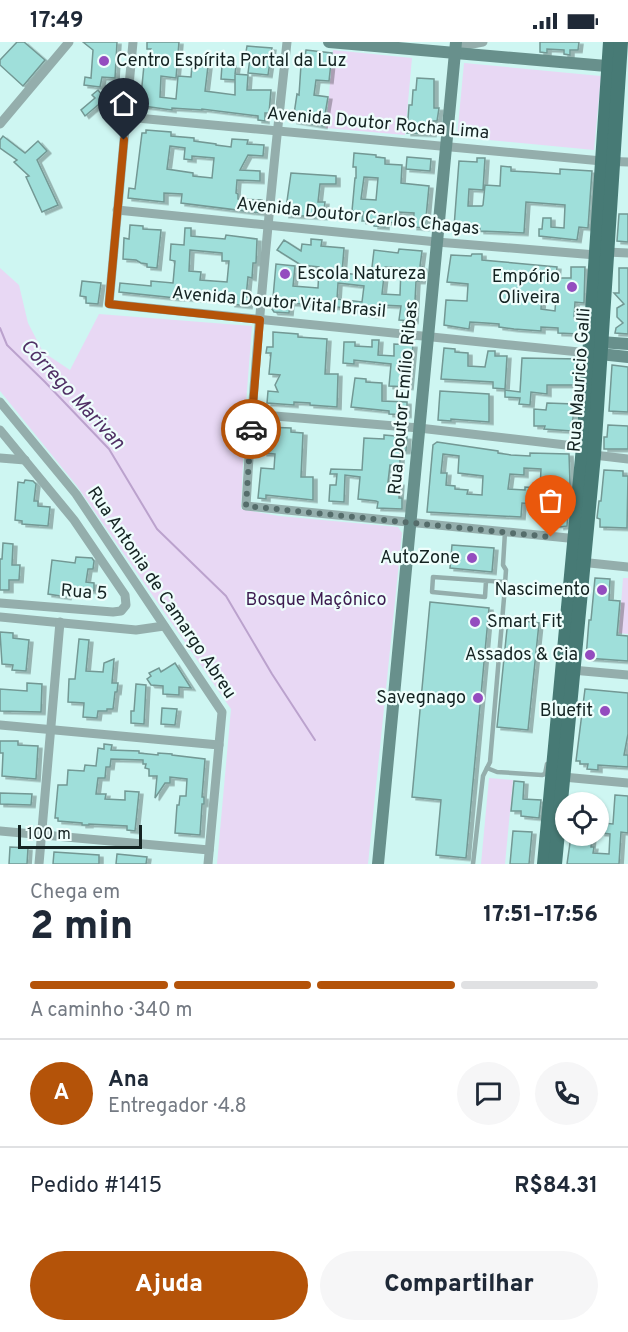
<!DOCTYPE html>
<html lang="pt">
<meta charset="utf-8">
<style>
:root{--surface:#fff;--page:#f6f6f7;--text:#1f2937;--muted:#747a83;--line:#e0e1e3;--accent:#b45309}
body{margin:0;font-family:Overpass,sans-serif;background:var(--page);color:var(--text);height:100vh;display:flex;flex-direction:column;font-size:22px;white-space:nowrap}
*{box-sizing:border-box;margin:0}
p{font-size:20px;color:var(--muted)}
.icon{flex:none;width:33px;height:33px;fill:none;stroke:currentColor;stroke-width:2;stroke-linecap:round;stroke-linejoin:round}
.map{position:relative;height:822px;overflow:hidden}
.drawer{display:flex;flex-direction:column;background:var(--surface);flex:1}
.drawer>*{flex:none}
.fabs{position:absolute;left:555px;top:750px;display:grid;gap:12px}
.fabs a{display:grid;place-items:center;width:54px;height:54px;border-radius:50%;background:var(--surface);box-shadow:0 2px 4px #0004;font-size:30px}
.scale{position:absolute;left:18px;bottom:15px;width:124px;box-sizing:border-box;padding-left:6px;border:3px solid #142322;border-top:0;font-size:16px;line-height:21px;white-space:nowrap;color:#142322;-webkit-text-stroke:4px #eefefc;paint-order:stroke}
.pin{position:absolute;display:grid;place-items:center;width:51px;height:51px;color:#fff;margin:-62px -26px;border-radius:50% 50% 50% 0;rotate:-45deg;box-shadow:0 0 6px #0007}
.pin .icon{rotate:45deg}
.courier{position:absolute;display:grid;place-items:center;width:60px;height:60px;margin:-30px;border:4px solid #b45309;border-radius:50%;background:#fff;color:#222;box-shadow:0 2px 8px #0007}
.summary em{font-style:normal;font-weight:800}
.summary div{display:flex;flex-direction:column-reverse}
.summary{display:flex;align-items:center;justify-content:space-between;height:102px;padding:0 30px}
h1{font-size:39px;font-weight:800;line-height:45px}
.bar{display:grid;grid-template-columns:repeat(4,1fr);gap:9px 6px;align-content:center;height:72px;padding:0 30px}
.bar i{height:8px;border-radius:4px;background:var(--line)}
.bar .active{background:var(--accent)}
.bar p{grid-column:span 4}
.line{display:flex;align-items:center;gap:15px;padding:0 30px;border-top:2px solid var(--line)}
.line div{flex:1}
.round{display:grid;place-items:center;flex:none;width:63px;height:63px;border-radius:32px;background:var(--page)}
.cta{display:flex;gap:12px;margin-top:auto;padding:12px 30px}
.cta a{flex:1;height:69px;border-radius:36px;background:var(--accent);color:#fff;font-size:24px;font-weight:800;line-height:69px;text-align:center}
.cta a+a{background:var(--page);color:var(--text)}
.status{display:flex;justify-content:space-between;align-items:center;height:42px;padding:0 30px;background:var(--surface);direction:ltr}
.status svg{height:16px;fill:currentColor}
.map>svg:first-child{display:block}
.green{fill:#e8d8f4}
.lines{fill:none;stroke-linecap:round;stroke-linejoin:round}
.stream{stroke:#bba2cd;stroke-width:2}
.building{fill:#9fdfda;stroke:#739894;stroke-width:1.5;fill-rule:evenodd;filter:url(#shadow)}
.lane{stroke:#94aeac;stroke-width:4.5}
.street{stroke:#94aeac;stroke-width:9}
.secondary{stroke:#68908c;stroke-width:12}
.primary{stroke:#477a75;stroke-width:14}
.done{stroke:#556d6b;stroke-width:6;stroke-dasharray:0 10.8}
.route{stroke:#b45309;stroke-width:8}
.poi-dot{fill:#944cbf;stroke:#eefefc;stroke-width:2}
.labels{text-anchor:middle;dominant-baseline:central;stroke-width:4.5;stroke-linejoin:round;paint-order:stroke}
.poi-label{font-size:18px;fill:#142322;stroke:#eefefc;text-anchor:end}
.street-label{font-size:18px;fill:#142322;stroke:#eefefc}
.park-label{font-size:18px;fill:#3d1c50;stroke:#eefefc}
.water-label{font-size:20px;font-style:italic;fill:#503065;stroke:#eefefc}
</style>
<div class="status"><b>17:49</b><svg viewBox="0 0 49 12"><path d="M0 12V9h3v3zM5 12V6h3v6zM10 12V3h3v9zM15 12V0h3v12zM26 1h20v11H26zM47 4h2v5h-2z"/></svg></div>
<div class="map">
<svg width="628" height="822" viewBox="0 0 628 822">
<defs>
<filter id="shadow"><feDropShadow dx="4" dy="2.5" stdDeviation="0" flood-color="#0004"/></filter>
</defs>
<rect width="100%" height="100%" fill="#cef6f2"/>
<g class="green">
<polygon points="333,8 412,16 405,93 326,86"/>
<polygon points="464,21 601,34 594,108 457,95"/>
<polygon points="0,226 19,243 28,281 43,310 70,328 99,272 252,284 245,374 241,467 279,474 398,485 402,491 368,822 217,822 231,667 77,444 0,349"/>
<polygon points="623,536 628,536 628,592 619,591"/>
<polygon points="489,736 513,738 505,822 481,822"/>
</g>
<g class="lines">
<polyline class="stream" points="0,286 7,303 45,340 109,407 157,487 226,554 272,632 315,698"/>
</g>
<g class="building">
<polygon points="17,0 24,0 45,18 23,44 0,23 0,18"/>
<polygon points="83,0 117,0 115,36 102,35 100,45 84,43 85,35 91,36 93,8"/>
<polygon points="147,0 179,0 176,36 161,34 160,55 176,57 178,34 191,35 192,23 208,24 205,49 235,53 235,32 235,38 221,37 222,23 236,24 235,32 248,33 247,48 271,48 269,71 265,71 265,79 258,78 258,74 202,67 202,68 172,66 172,68 136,63 137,53 141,54 144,23 149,24 151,7 147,7"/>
<polygon points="540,0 579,0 578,8 570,8 570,13 564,12 564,8 547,7 547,11 540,10"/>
<polygon points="247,4 272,6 268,33 248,31 250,16 245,16"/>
<polygon points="306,8 332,11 329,39 316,38 314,53 328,55 323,84 293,79 297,52 299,53 301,23 304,23"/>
<polygon points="417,36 434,37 434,66 439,66 437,79 433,79 432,92 407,91 409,63 412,63 413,48 416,48"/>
<polygon points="98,48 105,57 85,74 81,68 95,56 92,53"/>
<path d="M146,88L171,90V94L194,96V99L216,102V103L231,105L232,97L248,98L247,102L264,103L263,114L248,113L240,128L260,129V139L237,138L236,151L238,152V157L262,158L261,171L181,161L182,152L164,151V160L128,156L129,146L135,147L142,91H146ZM170,104L185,106L184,117L192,118V114L214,116L212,136L193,134V131L167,127Z"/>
<polygon points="3,94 25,111 38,99 47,109 37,118 58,163 42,170 26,135 29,134 14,120 17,118 0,106 0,98"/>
<path d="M354,111L376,113V115L385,116V122L402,123L401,141L429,144L425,186L413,185L414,171L398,170L397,181L385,180V185L374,184V179H362L363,170L352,169L355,136H356V125H353ZM364,135L378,136L376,158L361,157Z"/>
<polygon points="407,115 431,117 430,129 406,127"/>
<polygon points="477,116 485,116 483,148 469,147 468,164 482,164 483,163 485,143 500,144 501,124 511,125 511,129 531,130 560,132 560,127 592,129 588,186 579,185 577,198 539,194 539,187 542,187 543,176 551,176 551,185 564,186 565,163 526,160 524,191 480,189 480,187 454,185 459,119 477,120"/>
<polygon points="291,131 336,134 336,142 320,142 318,160 325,160 323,175 285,173"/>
<polygon points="619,172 628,172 628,200 617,199"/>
<polygon points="130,183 143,184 143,187 161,188 157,226 147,225 147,222 141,221 136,218 123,217 124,196 129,197"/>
<path d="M185,186H191V194L225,197L226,193L257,197L256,221H253L252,236L248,235L246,255H249L248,264L231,262L232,258L176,256L119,250L120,241L151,244V239L173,241L175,219L170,218L171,202L184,203ZM190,208L222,211V219H229L227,240L200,238L201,230L189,229Z"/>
<path d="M311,197L322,198L321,204L344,206L342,231L371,234L374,208L398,211L399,207L422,209L420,224L423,225L422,233L421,239H416L414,279L399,278L401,264L381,263L380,268H374V273L365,272L366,270L348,268V266L290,261L289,271L274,270L272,267L276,222L295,224L293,244L318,246L319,225L301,223L277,208L284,198L301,209L302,202L311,203ZM385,225L401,226L400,253L382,252ZM338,241L364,244L362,260L337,257Z"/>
<path d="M472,212H482V218L557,225L556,236H571V225H585L584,261L575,260L574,276H580L579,292L558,291V286L541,285V289L514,287L499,285V282L486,281L470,280L469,287L444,283L446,258L467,259L468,242L447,240L451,213L471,214ZM542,251L556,253L555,269L541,267Z"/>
<polygon points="619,226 628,226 628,292 615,291 616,286 623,281 617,275 617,266 624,262 614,251 619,251"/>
<polygon points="82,239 101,241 98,262 86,261 86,255 80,254"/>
<polygon points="273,290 298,292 298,295 327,297 325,332 338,332 337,365 310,363 310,361 294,360 294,363 267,361 268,349 278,350 275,343 280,333 269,332 271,311 266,311 267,305 273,305"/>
<polygon points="372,298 379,298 378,313 394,314 394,302 413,303 409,345 389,344 391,322 354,318 354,322 343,321 344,300 355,300 355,304 372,305"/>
<polygon points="444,306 455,307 455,310 468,311 468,324 485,325 488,309 495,309 495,314 507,314 505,347 493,346 493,340 441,337"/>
<polygon points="522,316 580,317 578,343 547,343 547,352 531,350 530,363 519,362 520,356 505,355 505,348 520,350"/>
<polygon points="612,323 628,325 628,370 609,369"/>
<polygon points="355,336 366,337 366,340 382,341 382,359 407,360 407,373 389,372 389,369 351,365"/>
<polygon points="440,349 489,352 489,380 451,377 451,379 438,378"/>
<polygon points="547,361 574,362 572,389 544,387 545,384 534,384 534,367 546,368"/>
<polygon points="608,383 628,384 628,407 604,407 604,395 607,395"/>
<polygon points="265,385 291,386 291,390 303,391 301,435 313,435 313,458 266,453 266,457 258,456 261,426 274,427 275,412 263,411 264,398 259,397 260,388 265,388"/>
<polygon points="384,393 407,395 406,409 400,409 400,424 390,423 388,440 400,441 399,456 402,456 402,467 377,466 378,460 376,459 358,457 360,435 345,433 344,460 329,459 330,443 336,443 337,432 330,432 331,427 362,428 364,396 384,397"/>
<path d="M437,400L498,409V411L511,413L530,414V411L569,412L570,442L567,484L560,485V483L543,481L544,476L536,475L537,462L522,461L521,475L427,470L433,403ZM443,412L459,414L458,431L483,434L482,453L467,452L468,448L455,447V444L446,443L447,431H441ZM524,426L541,427L540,446L525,445V448L508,447L510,432L524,433Z"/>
<polygon points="604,428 623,429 623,434 628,434 627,486 600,485 600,477 597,476 599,459 601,459"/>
<polygon points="25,438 33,439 36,442 34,459 38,459 38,464 50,465 48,484 22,482 22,479 15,478 18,440 24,441"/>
<polygon points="3,501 13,502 12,523 20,523 19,538 9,538 9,548 0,548 0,517 2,517"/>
<polygon points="452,503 494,506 492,530 450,526"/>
<polygon points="76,515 92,516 94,519 93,527 88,527 86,540 94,541 94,549 68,547 67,555 48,552 52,518 75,521"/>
<polygon points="595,536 610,537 609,558 620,559 617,593 628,594 628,619 586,616 589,578 591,578"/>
<polygon points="430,560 489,566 466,816 436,813 441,758 412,755"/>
<polygon points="508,577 539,581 528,688 497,685"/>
<polygon points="0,590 13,591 13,596 29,598 26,629 12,628 13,623 2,622"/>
<polygon points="79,597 89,598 86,629 103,630 104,621 114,617 112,641 118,641 117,650 115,650 113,667 107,667 107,669 98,669 97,676 83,675 84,661 68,660 69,637 75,637"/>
<polygon points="175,621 191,646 179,645 179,653 163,652 163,644 151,643 147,637 151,634 149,631 159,626 161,630"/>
<polygon points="27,641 42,642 41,670 0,669 0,647 27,649"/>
<polygon points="136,642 146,643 144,682 131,681 131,669 134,669"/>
<polygon points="585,647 628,651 628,692 624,713 628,713 628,725 598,723 598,728 587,727 588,722 580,722 580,719 576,719"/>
<polygon points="162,666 177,667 175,683 161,682"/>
<polygon points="0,699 18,699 18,703 38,704 36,737 2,734 3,711 0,711"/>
<polygon points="104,702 112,703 111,708 139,709 139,711 158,713 158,711 172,712 172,713 205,717 202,755 204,755 204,762 202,762 200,793 175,791 177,763 179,763 180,754 186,754 187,737 170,735 170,741 165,741 155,756 157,734 149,734 149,727 145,726 146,722 143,722 143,718 111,717 110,725 106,725 105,736 98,736 96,752 106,752 105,757 125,758 125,749 139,750 135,789 127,788 127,784 89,782 89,783 82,783 82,781 58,779 58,776 55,776 58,743 67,743 68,728 84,729 85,723 96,724 98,706 104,707"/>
<polygon points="514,739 524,740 523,757 541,758 539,776 521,774 521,769 511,769"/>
<polygon points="0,751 32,752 31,763 0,762"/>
<polygon points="615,753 628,754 628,791 621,790 619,822 567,822 571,794 592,794 591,805 594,805 593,811 609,812 610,792 601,791 602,781 613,782"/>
<polygon points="513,789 532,790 529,822 510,822"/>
<polygon points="10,805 28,806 27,822 9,822"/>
<polygon points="54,810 99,813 99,822 53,822"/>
<polygon points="117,812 147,815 146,822 116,822"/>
</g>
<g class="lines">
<g class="lane">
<polyline points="486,539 485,555 432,550 433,535 505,540"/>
<polyline points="487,726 497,730 542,733 545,732 547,722"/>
<polyline points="473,822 483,734 490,720 504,556 506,528 503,523 505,490"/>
</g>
<g class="street">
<polyline points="133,0 109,262 589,311"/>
<path d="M287,0C270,154 255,309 246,464L578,497"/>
<polyline points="456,5 483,0"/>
<polyline points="126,75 602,119 628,120"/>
<polyline points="0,82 69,0"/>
<polyline points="117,168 437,200 596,213"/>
<polyline points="607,210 628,211"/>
<polyline points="0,360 76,452 222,670 208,822"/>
<polyline points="251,372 419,386 583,405 594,413 628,417"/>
<polyline points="0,388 74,478 125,553 126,563 121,569 113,570 0,561"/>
<polyline points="0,416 25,418"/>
<polyline points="580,520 628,525"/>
<polyline points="0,575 136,588 164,584"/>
<polyline points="572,628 628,633"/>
<polyline points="0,683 219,703"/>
<polyline points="563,735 628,741"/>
<polyline points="0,789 209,808"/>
<polyline points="39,822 60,580"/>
</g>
<g class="secondary">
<polyline points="329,0 618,25"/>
<polyline points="601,300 628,302"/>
<polyline points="600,312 628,315"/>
<polyline points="378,822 456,0"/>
</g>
<g class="primary">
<polyline points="544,822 583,405 610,0"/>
<polyline points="555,822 594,413 621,0"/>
</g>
</g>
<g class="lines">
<polyline class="done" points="251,387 246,464 551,495"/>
<polyline class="route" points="124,98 109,262 260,278 251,387"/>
</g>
<g class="poi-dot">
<circle cx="104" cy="19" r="6"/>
<circle cx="285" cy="232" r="6"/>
<circle cx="572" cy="245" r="6"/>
<circle cx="472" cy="516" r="6"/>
<circle cx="602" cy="548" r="6"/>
<circle cx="475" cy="580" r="6"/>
<circle cx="590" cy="613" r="6"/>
<circle cx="478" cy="656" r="6"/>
<circle cx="605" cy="669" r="6"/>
</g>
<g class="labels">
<g class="poi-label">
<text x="116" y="19" text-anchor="start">Centro Espírita Portal da Luz</text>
<text x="297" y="232" text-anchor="start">Escola Natureza</text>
<text x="560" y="235">Empório<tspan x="560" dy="21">Oliveira</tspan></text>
<text x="460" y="516">AutoZone</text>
<text x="590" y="548">Nascimento</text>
<text x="487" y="580" text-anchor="start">Smart Fit</text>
<text x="578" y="613">Assados &amp; Cia</text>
<text x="466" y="656">Savegnago</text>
<text x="593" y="669">Bluefit</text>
</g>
<g class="street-label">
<text transform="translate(378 82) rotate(5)">Avenida Doutor Rocha Lima</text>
<text transform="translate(358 175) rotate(6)">Avenida Doutor Carlos Chagas</text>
<text transform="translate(279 261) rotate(5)">Avenida Doutor Vital Brasil</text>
<text transform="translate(580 338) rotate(-86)">Rua Mauricio Galli</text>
<text transform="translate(404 356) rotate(-85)">Rua Doutor Emílio Ribas</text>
<text transform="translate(84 551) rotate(4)">Rua 5</text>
<text transform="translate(161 551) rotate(56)">Rua Antonia de Camargo Abreu</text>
</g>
<g class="park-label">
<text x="316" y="558">Bosque Maçônico</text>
</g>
<g class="water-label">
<text transform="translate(72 353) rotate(47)">Córrego Marivan</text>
</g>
</g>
</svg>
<div class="fabs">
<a><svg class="icon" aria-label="locate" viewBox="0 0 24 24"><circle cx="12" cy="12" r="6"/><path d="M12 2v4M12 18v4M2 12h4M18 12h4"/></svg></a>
</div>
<div class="scale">100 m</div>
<div class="pin" style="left:551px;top:495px;background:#ea580c"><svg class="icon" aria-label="bag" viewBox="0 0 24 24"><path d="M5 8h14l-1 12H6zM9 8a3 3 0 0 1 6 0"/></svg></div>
<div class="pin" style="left:124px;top:98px;background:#1f2937"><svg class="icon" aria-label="home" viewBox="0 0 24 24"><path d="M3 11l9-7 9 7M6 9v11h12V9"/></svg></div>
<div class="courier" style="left:251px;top:387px"><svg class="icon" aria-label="car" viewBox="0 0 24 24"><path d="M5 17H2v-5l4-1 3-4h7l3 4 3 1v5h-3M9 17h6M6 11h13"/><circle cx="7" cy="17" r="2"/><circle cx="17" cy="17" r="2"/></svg></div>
</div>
<section class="drawer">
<div class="summary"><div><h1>2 min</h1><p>Chega em</p></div><em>17:51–17:56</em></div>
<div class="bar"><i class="active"></i><i class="active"></i><i class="active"></i><i></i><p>A caminho · 340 m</p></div>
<div class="line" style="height:108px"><b class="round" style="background:var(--accent);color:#fff">A</b><div><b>Ana</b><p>Entregador · 4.8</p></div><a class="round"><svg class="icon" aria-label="chat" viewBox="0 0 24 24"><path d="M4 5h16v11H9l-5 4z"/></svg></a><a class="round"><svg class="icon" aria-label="phone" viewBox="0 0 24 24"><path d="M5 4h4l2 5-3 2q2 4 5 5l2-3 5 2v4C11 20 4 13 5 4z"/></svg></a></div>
<div class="line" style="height:78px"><div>Pedido #1415</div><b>R$84.31</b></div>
<div class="cta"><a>Ajuda</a><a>Compartilhar</a></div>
</section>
